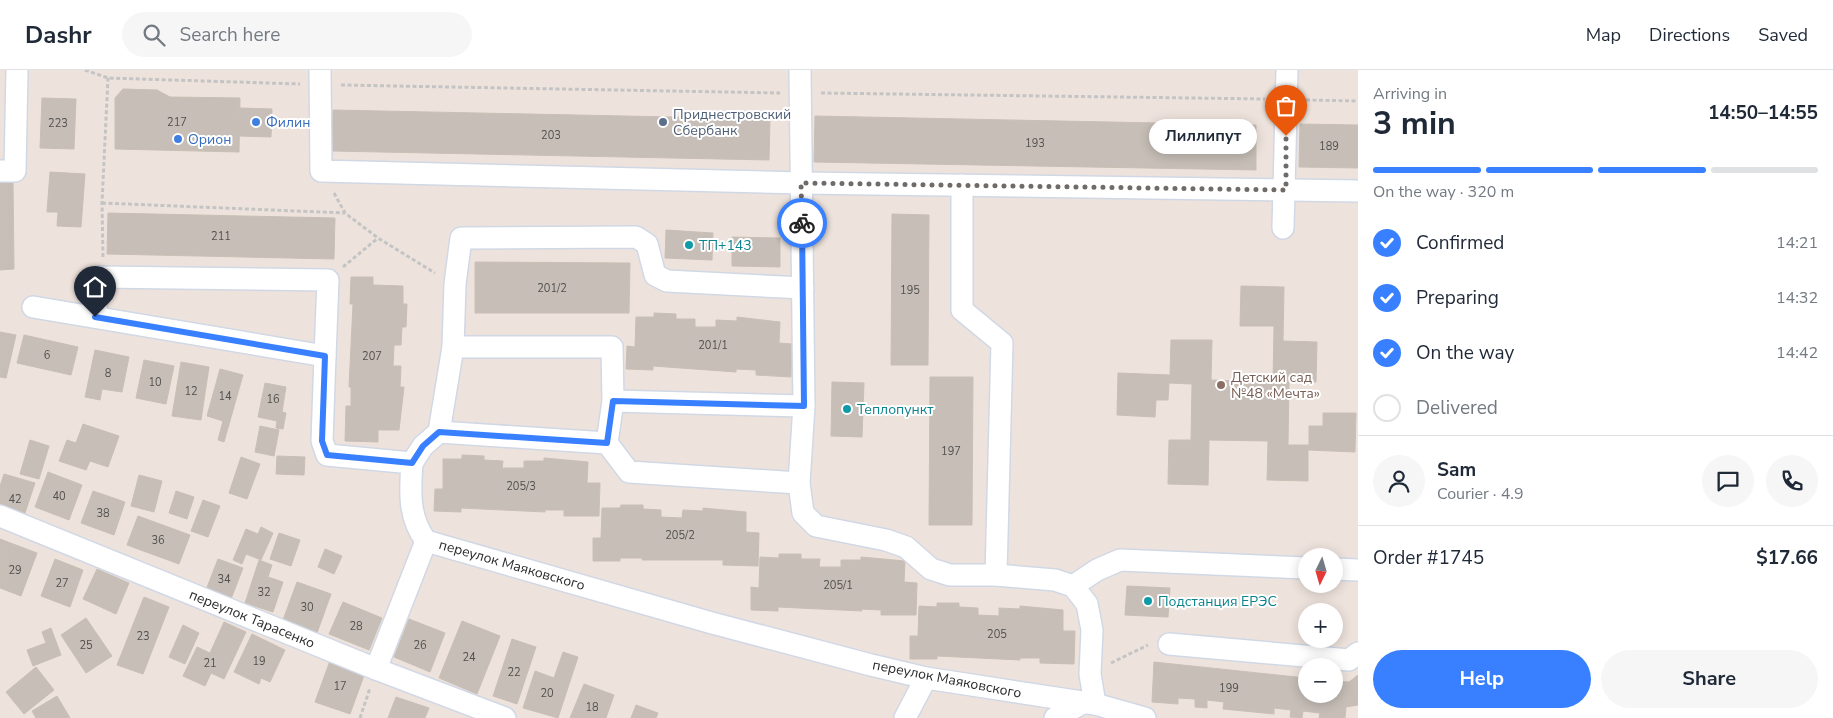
<!DOCTYPE html>
<meta charset="utf-8">
<style>
:root{--surface:#fff;--page:#f6f6f7;--text:#1f2937;--muted:#747a83;--line:#e0e1e3;--accent:#3880ff}
body{margin:0;font-family:"Nunito Sans",sans-serif;background:var(--page);color:var(--text);height:100vh;display:flex;flex-direction:column;font-size:19px;white-space:nowrap}
*{box-sizing:border-box;margin:0}
p{font-size:16px;color:var(--muted)}
.icon{flex:none;width:28px;height:28px;fill:none;stroke:currentColor;stroke-width:2;stroke-linecap:round;stroke-linejoin:round}
.map{position:relative;flex:1;overflow:hidden}
.panel{display:flex;flex-direction:column;background:var(--surface);width:475px}
.panel>*{flex:none}
.needle{width:32px;rotate:185deg}
.controls{position:absolute;left:1298px;top:478px;display:grid;gap:10px}
.controls a{display:grid;place-items:center;width:45px;height:45px;border-radius:50%;background:var(--surface);box-shadow:0 2px 12px #0003;font-size:25px}
.pin{position:absolute;display:grid;place-items:center;width:42px;height:42px;color:#fff;margin:-51px -21px;border-radius:50% 50% 50% 0;rotate:-45deg;box-shadow:0 0 5px #0007}
.pin .icon{rotate:45deg}
.courier{position:absolute;display:grid;place-items:center;width:50px;height:50px;margin:-25px;border:4px solid #3880ff;border-radius:50%;background:#fff;color:#222;box-shadow:0 1px 6px #0007}
.bubble{position:absolute;height:35px;border-radius:18px;background:var(--surface);box-shadow:0 2px 12px #0003;font-size:16px;font-weight:700;line-height:35px;text-align:center}
.overview em{font-style:normal;font-weight:700}
.overview div{display:flex;flex-direction:column-reverse}
.overview{display:flex;align-items:center;justify-content:space-between;height:85px;padding:0 15px}
h1{font-size:32px;font-weight:700;line-height:38px}
.bar{display:grid;grid-template-columns:repeat(4,1fr);gap:8px 5px;align-content:center;height:60px;padding:0 15px}
.bar i{height:6px;border-radius:4px;background:var(--line)}
.bar .active{background:var(--accent)}
.bar p{grid-column:span 4}
.line{display:flex;align-items:center;gap:12px;padding:0 15px;border-top:1px solid var(--line)}
.line div{flex:1}
.round{display:grid;place-items:center;flex:none;width:52px;height:52px;border-radius:26px;background:var(--page)}
ol{padding:0 15px;list-style:none}
li{display:flex;align-items:center;gap:15px;height:55px}
li p{margin-inline-start:auto}
li .icon{padding:5px;border-radius:50%;background:var(--accent);color:#fff;stroke-width:4}
li:last-child{color:var(--muted)}
li i{width:28px;height:28px;border:2px solid var(--line);border-radius:50%}
.cta{display:flex;gap:10px;margin-top:auto;padding:10px 15px}
.cta a{flex:1;height:58px;border-radius:30px;background:var(--accent);color:#fff;font-size:20px;font-weight:700;line-height:58px;text-align:center}
.cta a+a{background:var(--page);color:var(--text)}
header{display:flex;align-items:center;gap:30px;box-sizing:border-box;height:70px;padding:0 25px;background:var(--surface);border-bottom:1px solid var(--line)}
header strong{font-size:24px}
nav{display:flex;gap:28px;margin-inline-start:auto;font-size:18px}
.search{width:350px;height:45px;background:var(--page);display:flex;align-items:center;gap:12px;box-sizing:border-box;padding:0 18px;border-radius:28px;color:var(--muted);font-size:19px}
main{display:flex;flex:1;min-height:0}
.map>svg:first-child{display:block}
.building{fill:#c6beb7;stroke:#cabfb5}
.lines{fill:none;stroke-linecap:round;stroke-linejoin:round}
.minor-casing{stroke:#d1d8e5;stroke-width:24}
.path{stroke:#c4c4c4;stroke-width:3;stroke-dasharray:4 2.5;stroke-linecap:butt}
.minor{stroke:#fff;stroke-width:21}
.done{stroke:#6f6b69;stroke-width:5;stroke-dasharray:0 9}
.route{stroke:#3880ff;stroke-width:6}
.shop-dot{fill:#3f7fe0;stroke:#fff;stroke-width:2}
.service-dot{fill:#5c6f8a;stroke:#fff;stroke-width:2}
.culture-dot{fill:#0f9aa8;stroke:#fff;stroke-width:2}
.education-dot{fill:#8d6e63;stroke:#fff;stroke-width:2}
.labels{text-anchor:middle;dominant-baseline:central;stroke-width:4;stroke-linejoin:round;paint-order:stroke}
.number-label{font-size:11px;fill:#52504e}
.service-label{font-size:14px;fill:#4e5e75;stroke:#fff;text-anchor:start}
.shop-label{font-size:14px;fill:#366cbe;stroke:#fff;text-anchor:start}
.culture-label{font-size:14px;fill:#0d838f;stroke:#fff;text-anchor:start}
.education-label{font-size:14px;fill:#785e54;stroke:#fff;text-anchor:start}
.street-label{font-size:14px;fill:#2b2b2b;stroke:#fff}
</style>
<header>
<strong>Dashr</strong>
<div class="search"><svg class="icon" aria-label="search" viewBox="0 0 24 24"><circle cx="10" cy="10" r="6"/><path d="M15 15l6 6"/></svg>Search here</div>
<nav><a>Map</a><a>Directions</a><a>Saved</a></nav>
</header>
<main>
<div class="map">
<svg width="1358" height="648" viewBox="0 0 1358 648">
<rect width="100%" height="100%" fill="#eee3dc"/>
<g class="building">
<polygon points="123,19 157,20 170,27 240,28 239,82 115,79 115,28"/>
<polygon points="42,28 76,29 74,79 40,78"/>
<polygon points="240,38 272,39 271,67 239,66"/>
<polygon points="333,40 770,49 769,90 332,81"/>
<polygon points="815,46 1256,55 1256,100 814,92"/>
<polygon points="1300,54 1358,55 1358,98 1299,97"/>
<polygon points="50,102 85,104 81,157 57,156 58,142 47,142"/>
<polygon points="0,110 13,110 14,199 0,200"/>
<polygon points="108,143 335,148 334,189 107,184"/>
<polygon points="892,144 929,145 928,295 891,295"/>
<polygon points="666,160 713,163 712,190 665,188"/>
<polygon points="732,167 780,168 780,197 732,196"/>
<polygon points="475,192 630,193 629,243 475,243"/>
<polygon points="351,207 373,207 373,215 403,216 403,234 407,234 406,257 402,257 401,275 394,275 393,296 401,296 400,317 404,317 399,360 378,360 378,372 345,371 346,336 351,336 351,317 349,317 353,234 350,234"/>
<polygon points="1241,216 1284,217 1283,271 1317,272 1316,312 1289,312 1288,375 1309,375 1309,356 1323,356 1323,343 1356,343 1355,382 1308,380 1308,411 1267,410 1268,371 1209,370 1208,415 1168,414 1169,370 1191,370 1192,314 1169,313 1168,330 1156,330 1155,347 1117,345 1118,303 1170,305 1171,270 1212,270 1211,310 1273,312 1274,256 1240,256"/>
<polygon points="654,243 676,244 676,249 695,249 695,257 716,257 716,250 737,251 737,247 780,252 779,273 792,274 791,307 756,305 756,300 736,299 736,302 653,296 653,300 626,299 627,276 635,277 636,247 654,247"/>
<polygon points="0,262 16,265 6,308 0,307"/>
<polygon points="24,265 78,277 71,305 17,293"/>
<polygon points="95,280 129,287 122,322 102,319 100,330 85,327"/>
<polygon points="144,290 174,296 166,334 136,328"/>
<polygon points="181,292 209,297 201,350 172,346"/>
<polygon points="220,299 243,305 224,372 218,370 223,351 207,346"/>
<polygon points="930,307 973,307 972,455 929,455"/>
<polygon points="832,312 864,313 862,367 831,366"/>
<polygon points="265,313 286,317 282,342 286,343 283,359 276,358 277,351 258,347"/>
<polygon points="83,354 119,366 108,397 90,391 86,400 59,391 67,370 76,373"/>
<polygon points="260,356 279,360 274,386 255,382"/>
<polygon points="30,370 49,376 39,409 20,404"/>
<polygon points="462,385 484,386 484,390 503,391 502,398 524,398 524,391 544,391 544,388 588,392 587,413 600,413 599,446 564,446 564,440 545,440 545,442 461,438 461,442 434,441 435,419 443,419 443,389 462,389"/>
<polygon points="277,386 305,387 304,405 276,404"/>
<polygon points="241,387 260,394 247,429 229,423"/>
<polygon points="48,402 82,415 69,450 35,437"/>
<polygon points="4,404 35,413 23,449 0,442 0,416"/>
<polygon points="139,405 162,411 154,442 131,436"/>
<polygon points="93,421 125,432 114,465 81,453"/>
<polygon points="176,421 194,427 187,449 169,443"/>
<polygon points="203,430 220,436 208,467 191,461"/>
<polygon points="621,435 643,435 643,439 661,440 661,447 682,448 683,440 703,441 703,438 746,442 746,462 759,463 758,496 723,495 723,490 642,490 642,488 620,488 620,491 593,491 593,468 601,468 602,438 620,438"/>
<polygon points="138,446 190,465 179,494 127,475"/>
<polygon points="261,457 273,463 261,490 246,484 242,494 233,490 246,459 258,464"/>
<polygon points="279,463 300,470 291,496 270,489"/>
<polygon points="0,469 37,483 21,526 0,518"/>
<polygon points="325,479 342,486 334,504 318,497"/>
<polygon points="779,484 801,484 801,489 820,489 819,497 841,497 841,490 861,490 861,487 905,491 904,512 917,513 916,545 881,545 881,540 861,539 862,541 778,537 778,541 751,540 751,517 759,518 760,487 779,488"/>
<polygon points="55,489 83,500 70,537 41,526"/>
<polygon points="218,489 243,498 231,529 206,520"/>
<polygon points="259,490 272,495 268,507 283,512 273,542 245,533"/>
<polygon points="97,499 129,513 116,544 83,529"/>
<polygon points="297,512 331,524 317,563 283,550"/>
<polygon points="1127,516 1170,518 1168,547 1125,545"/>
<polygon points="144,527 169,537 143,604 117,595"/>
<polygon points="343,532 382,548 369,580 329,564"/>
<polygon points="937,533 959,533 959,537 978,538 978,545 999,546 999,538 1020,539 1020,536 1063,540 1063,561 1075,561 1074,594 1040,593 1040,588 1020,588 1020,590 937,586 937,589 910,589 910,566 918,566 919,536 937,537"/>
<polygon points="86,548 112,586 86,603 61,565"/>
<polygon points="409,549 445,563 430,602 394,587"/>
<polygon points="462,551 500,566 477,624 439,608"/>
<polygon points="224,552 246,562 224,609 211,603 205,616 183,606 197,577 210,583"/>
<polygon points="183,555 199,563 185,594 169,587"/>
<polygon points="51,558 61,585 33,596 27,580 46,573 42,562"/>
<polygon points="252,564 285,580 270,612 261,608 259,614 234,602"/>
<polygon points="512,569 536,577 517,634 493,626"/>
<polygon points="563,582 578,587 558,648 523,638 535,601 554,608"/>
<polygon points="331,588 366,600 350,644 315,632"/>
<polygon points="1154,592 1306,608 1306,624 1334,624 1334,611 1349,612 1358,605 1358,635 1346,637 1345,648 1319,648 1320,643 1303,641 1302,648 1297,648 1290,647 1291,640 1274,638 1274,644 1223,639 1224,632 1207,630 1207,638 1195,637 1195,629 1178,628 1178,634 1152,632"/>
<polygon points="36,597 54,620 24,644 6,622"/>
<polygon points="584,614 614,625 606,648 570,648"/>
<polygon points="57,626 70,648 36,648 32,641"/>
<polygon points="396,627 429,638 425,648 388,648"/>
<polygon points="636,635 658,643 656,648 631,648"/>
</g>
<g class="lines">
<defs>
<g id="minor">
<polyline points="320,0 321,101 801,113 1358,121"/>
<polyline points="800,0 804,336 799,413 803,443 816,456 886,470 906,477 931,499 950,505 996,505 1055,510 1073,516 1087,534 1092,560 1090,604 1095,634"/>
<polyline points="0,101 15,101 17,0"/>
<polyline points="962,115 962,240 1002,273 996,505"/>
<polyline points="1283,158 1287,0"/>
<path d="M33,237L325,286L322,371L327,385L412,393C410,421 408,447 426,471L712,553L871,595L926,608L1095,634L1145,648"/>
<polyline points="95,247 99,207 328,210 325,286"/>
<polyline points="453,277 455,214 461,168 636,167 647,174 655,205 667,211 803,218"/>
<polyline points="439,362 453,277 612,277 613,331"/>
<polyline points="607,373 613,331 804,336"/>
<polyline points="412,393 423,376 439,362 607,373 629,402 799,413"/>
<polyline points="0,446 376,599 505,648"/>
<polyline points="1334,499 1358,500"/>
<polyline points="1073,516 1097,500 1120,490 1306,498"/>
<polyline points="1169,574 1349,590 1358,583"/>
<polyline points="376,599 426,471"/>
<polyline points="905,648 926,608"/>
<polyline points="1055,648 1083,633"/>
</g>
</defs>
<use href="#minor" class="minor-casing"/>
<g class="path">
<polyline points="85,0 108,8 300,14"/>
<polyline points="341,15 780,23"/>
<polyline points="821,23 1265,29"/>
<polyline points="1306,30 1358,31"/>
<polyline points="334,123 345,143 378,168 435,203"/>
<polyline points="102,133 345,143"/>
<polyline points="103,187 102,133 108,8"/>
<polyline points="343,197 378,168"/>
<polyline points="1111,593 1148,575"/>
<polyline points="360,648 370,618"/>
</g>
<use href="#minor" class="minor"/>
</g>
<g class="lines">
<polyline class="done" points="802,153 801,113 1286,120 1286,66"/>
<polyline class="route" points="95,247 325,286 322,371 327,385 412,393 423,376 439,362 607,373 613,331 804,336 802,153"/>
</g>
<g class="shop-dot">
<circle cx="256" cy="52" r="5"/>
<circle cx="178" cy="69" r="5"/>
</g>
<circle class="service-dot" cx="663" cy="52" r="5"/>
<g class="culture-dot">
<circle cx="689" cy="175" r="5"/>
<circle cx="847" cy="339" r="5"/>
<circle cx="1148" cy="531" r="5"/>
</g>
<circle class="education-dot" cx="1221" cy="315" r="5"/>
<g class="labels">
<g class="number-label">
<text x="177" y="52">217</text>
<text x="58" y="53">223</text>
<text x="551" y="65">203</text>
<text x="1035" y="73">193</text>
<text x="1329" y="76">189</text>
<text x="221" y="166">211</text>
<text x="552" y="218">201/2</text>
<text x="910" y="220">195</text>
<text x="713" y="275">201/1</text>
<text x="47" y="285">6</text>
<text x="372" y="286">207</text>
<text x="108" y="303">8</text>
<text x="155" y="312">10</text>
<text x="191" y="321">12</text>
<text x="225" y="326">14</text>
<text x="273" y="329">16</text>
<text x="951" y="381">197</text>
<text x="521" y="416">205/3</text>
<text x="59" y="426">40</text>
<text x="15" y="429">42</text>
<text x="103" y="443">38</text>
<text x="680" y="465">205/2</text>
<text x="158" y="470">36</text>
<text x="15" y="500">29</text>
<text x="224" y="509">34</text>
<text x="62" y="513">27</text>
<text x="838" y="515">205/1</text>
<text x="264" y="522">32</text>
<text x="307" y="537">30</text>
<text x="356" y="556">28</text>
<text x="997" y="564">205</text>
<text x="143" y="566">23</text>
<text x="86" y="575">25</text>
<text x="420" y="575">26</text>
<text x="469" y="587">24</text>
<text x="259" y="591">19</text>
<text x="210" y="593">21</text>
<text x="514" y="602">22</text>
<text x="340" y="616">17</text>
<text x="1229" y="618">199</text>
<text x="547" y="623">20</text>
<text x="592" y="637">18</text>
</g>
<g class="service-label">
<text x="673" y="44">Приднестровский<tspan x="673" dy="16">Сбербанк</tspan></text>
</g>
<g class="shop-label">
<text x="266" y="52">Филин</text>
<text x="188" y="69">Орион</text>
</g>
<g class="culture-label">
<text x="699" y="175">ТП+143</text>
<text x="857" y="339">Теплопункт</text>
<text x="1158" y="531">Подстанция ЕРЭС</text>
</g>
<g class="education-label">
<text x="1231" y="307">Детский сад<tspan x="1231" dy="16">№48 «Мечта»</tspan></text>
</g>
<g class="street-label">
<text transform="translate(512 495) rotate(16)">переулок Маяковского</text>
<text transform="translate(252 549) rotate(22)">переулок Тарасенко</text>
<text transform="translate(947 609) rotate(11)">переулок Маяковского</text>
</g>
</g>
</svg>
<div class="controls">
<a><svg class="needle" viewBox="-14 -14 28 28"><path d="M0-13l5 13h-10z" fill="#e53935"/><path d="M0 13l5-13h-10z" fill="#747a83"/></svg></a>
<a>+</a>
<a>−</a>
</div>
<div class="pin" style="left:1286px;top:66px;background:#ea580c"><svg class="icon" aria-label="bag" viewBox="0 0 24 24"><path d="M5 8h14l-1 12H6zM9 8a3 3 0 0 1 6 0"/></svg></div>
<div class="pin" style="left:95px;top:247px;background:#1f2937"><svg class="icon" aria-label="home" viewBox="0 0 24 24"><path d="M3 11l9-7 9 7M6 9v11h12V9"/></svg></div>
<div class="courier" style="left:802px;top:153px"><svg class="icon" aria-label="bike" viewBox="0 0 24 24"><circle cx="6" cy="16" r="4"/><circle cx="18" cy="16" r="4"/><path d="M6 16l4-8h5l3 8M10 8l3 8H6M13 5h3"/></svg></div>
<div class="bubble" style="left:1149px;top:49px;width:108px">Лиллипут</div>
</div>
<section class="panel">
<div class="overview"><div><h1>3 min</h1><p>Arriving in</p></div><em>14:50–14:55</em></div>
<div class="bar"><i class="active"></i><i class="active"></i><i class="active"></i><i></i><p>On the way · 320 m</p></div>
<ol>
<li><svg class="icon" aria-label="check" viewBox="0 0 24 24"><path d="M5 12l5 5 9-10"/></svg>Confirmed<p>14:21</p></li>
<li><svg class="icon" aria-label="check" viewBox="0 0 24 24"><path d="M5 12l5 5 9-10"/></svg>Preparing<p>14:32</p></li>
<li><svg class="icon" aria-label="check" viewBox="0 0 24 24"><path d="M5 12l5 5 9-10"/></svg>On the way<p>14:42</p></li>
<li><i></i>Delivered</li>
</ol>
<div class="line" style="height:90px"><a class="round"><svg class="icon" aria-label="person" viewBox="0 0 24 24"><circle cx="12" cy="8" r="4"/><path d="M4 21q1-7 8-7t8 7"/></svg></a><div><b>Sam</b><p>Courier · 4.9</p></div><a class="round"><svg class="icon" aria-label="chat" viewBox="0 0 24 24"><path d="M4 5h16v11H9l-5 4z"/></svg></a><a class="round"><svg class="icon" aria-label="phone" viewBox="0 0 24 24"><path d="M5 4h4l2 5-3 2q2 4 5 5l2-3 5 2v4C11 20 4 13 5 4z"/></svg></a></div>
<div class="line" style="height:65px"><div>Order #1745</div><b>$17.66</b></div>
<div class="cta"><a>Help</a><a>Share</a></div>
</section>
</main>
